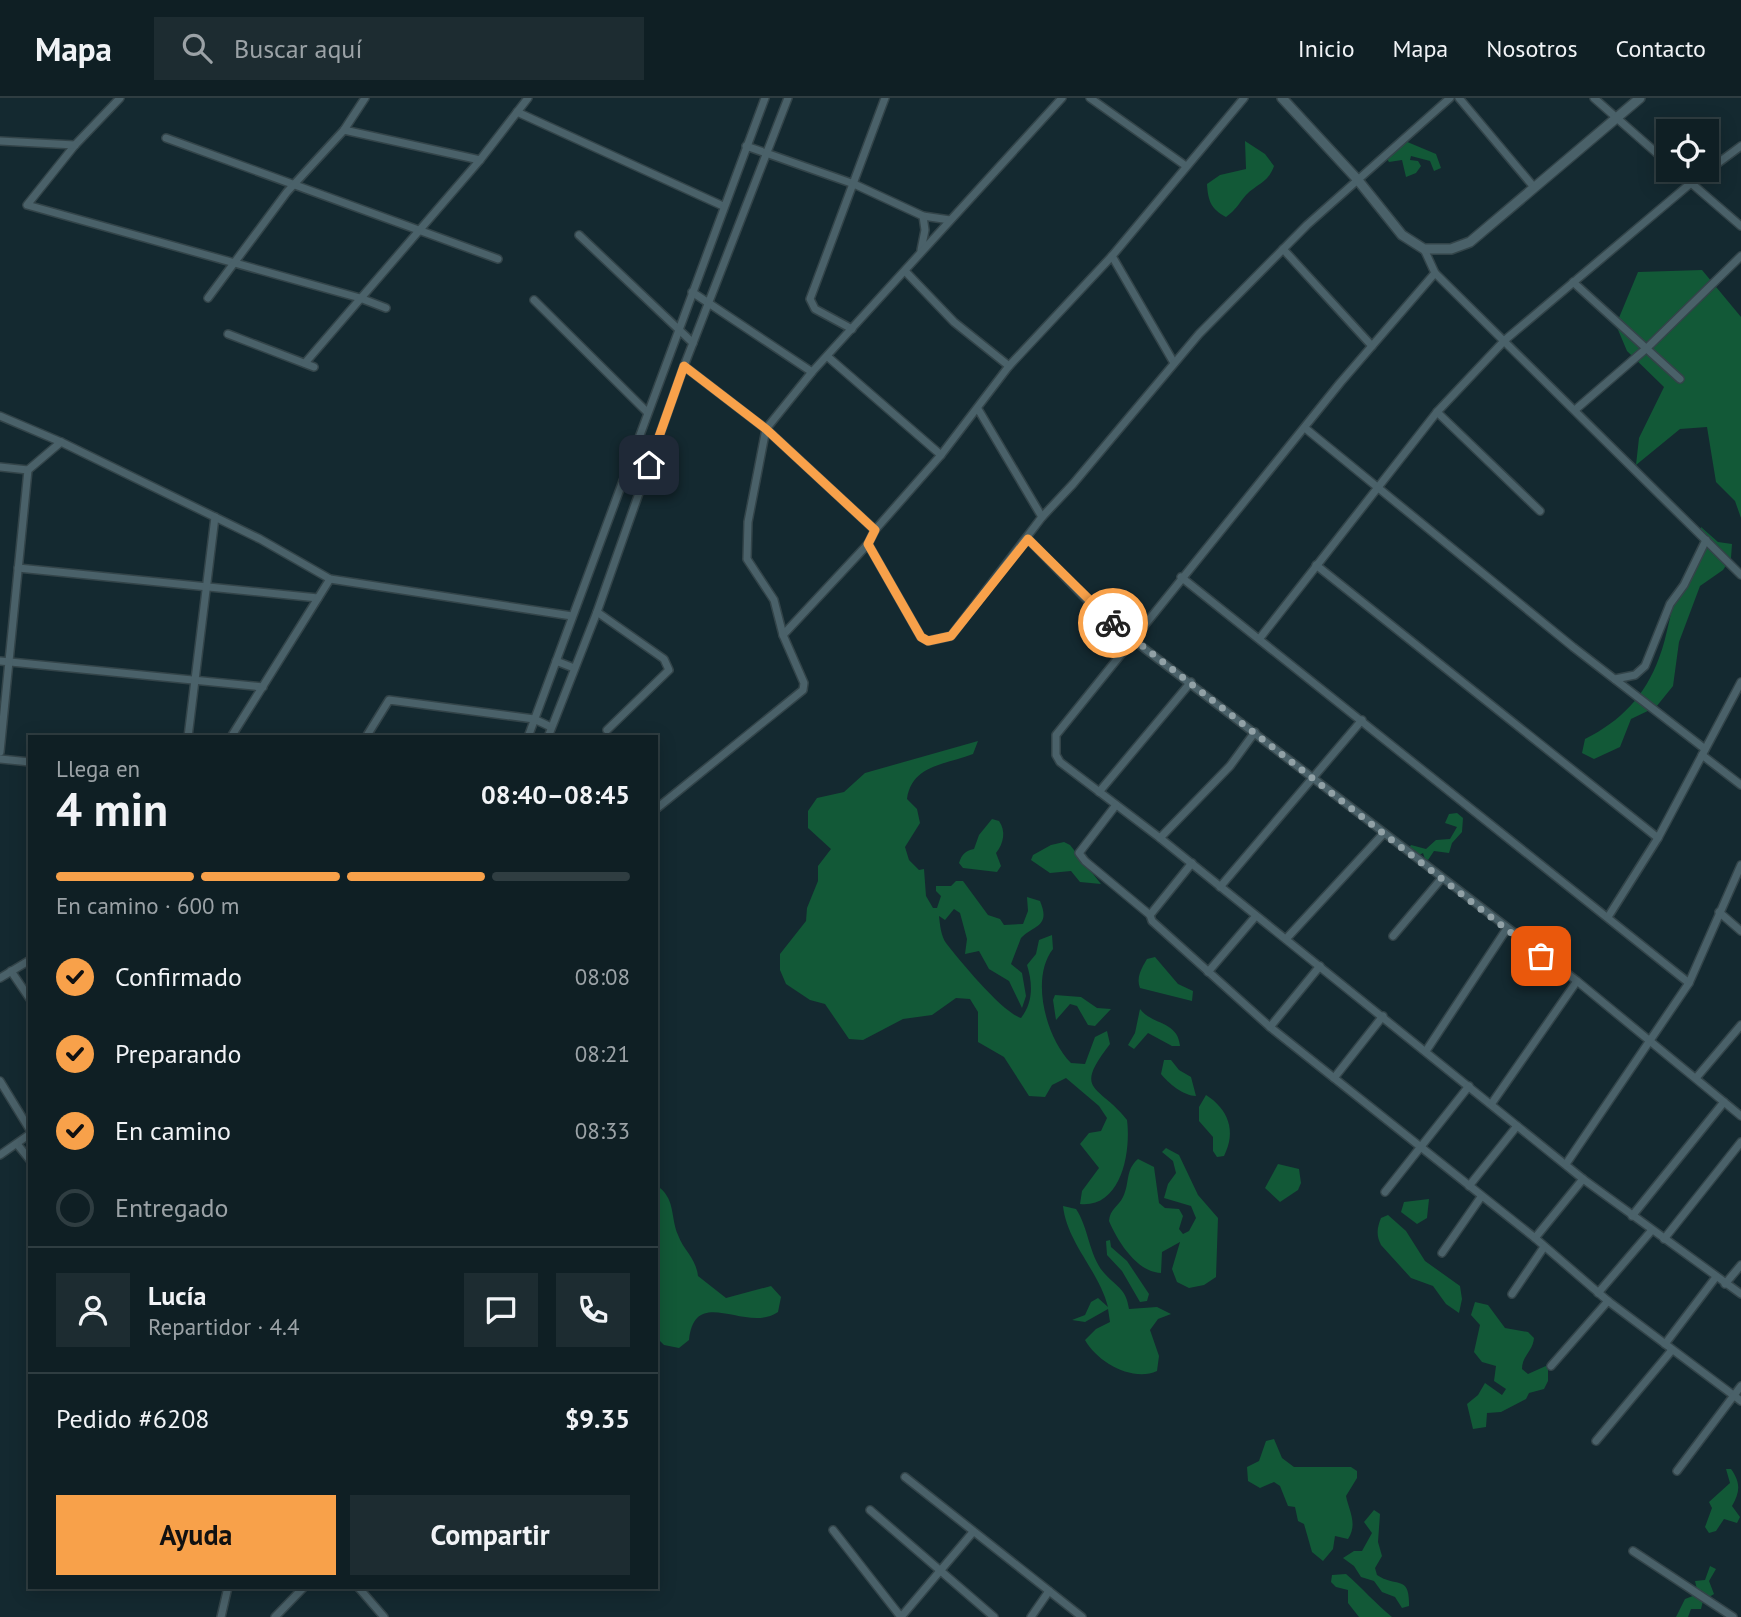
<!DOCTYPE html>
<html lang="es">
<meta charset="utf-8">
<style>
:root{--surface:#0f1f24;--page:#1d2c31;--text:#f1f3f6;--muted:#9ba2a6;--line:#2f3d41;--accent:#f8a14a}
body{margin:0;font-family:"PT Sans",sans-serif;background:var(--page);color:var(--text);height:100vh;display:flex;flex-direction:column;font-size:26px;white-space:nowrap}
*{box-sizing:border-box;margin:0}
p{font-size:23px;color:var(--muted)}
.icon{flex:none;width:38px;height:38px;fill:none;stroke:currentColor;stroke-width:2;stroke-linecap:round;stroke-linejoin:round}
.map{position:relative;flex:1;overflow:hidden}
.sheet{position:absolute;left:28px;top:637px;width:630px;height:854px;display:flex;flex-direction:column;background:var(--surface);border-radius:0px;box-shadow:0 4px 18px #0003,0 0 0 2px var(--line)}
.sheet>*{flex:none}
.fabs{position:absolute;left:1656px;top:21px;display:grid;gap:14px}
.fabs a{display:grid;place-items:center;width:63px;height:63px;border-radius:0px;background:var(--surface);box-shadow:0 4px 18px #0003,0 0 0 2px var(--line);font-size:35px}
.pin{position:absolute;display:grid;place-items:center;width:60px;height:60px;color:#fff;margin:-30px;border-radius:14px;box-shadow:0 4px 10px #0006}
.courier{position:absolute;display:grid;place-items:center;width:70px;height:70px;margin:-35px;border:5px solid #f8a14a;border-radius:50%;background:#fff;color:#222;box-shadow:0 2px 9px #0007}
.summary em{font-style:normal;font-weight:800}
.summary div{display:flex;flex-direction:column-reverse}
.summary{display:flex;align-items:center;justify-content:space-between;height:119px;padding:0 28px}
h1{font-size:46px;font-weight:800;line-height:52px}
.bar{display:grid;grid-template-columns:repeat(4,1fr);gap:10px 7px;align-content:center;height:84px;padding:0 28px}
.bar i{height:9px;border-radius:5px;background:var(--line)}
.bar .current{background:var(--accent)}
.bar p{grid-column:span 4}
.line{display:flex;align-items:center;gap:18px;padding:0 28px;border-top:2px solid var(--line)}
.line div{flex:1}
.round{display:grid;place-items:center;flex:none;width:74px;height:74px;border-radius:0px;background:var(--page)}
ol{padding:0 28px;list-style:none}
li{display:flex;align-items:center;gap:21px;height:77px}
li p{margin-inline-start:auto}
li .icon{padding:7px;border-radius:50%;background:var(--accent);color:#111;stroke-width:4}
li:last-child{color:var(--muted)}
li i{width:38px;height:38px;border:4px solid var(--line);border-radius:50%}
.button{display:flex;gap:14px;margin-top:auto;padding:14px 28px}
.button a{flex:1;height:80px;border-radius:0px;background:var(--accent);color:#111;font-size:28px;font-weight:800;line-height:80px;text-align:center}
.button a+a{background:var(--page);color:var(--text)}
header{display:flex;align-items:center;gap:42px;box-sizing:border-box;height:98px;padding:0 35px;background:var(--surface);border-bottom:2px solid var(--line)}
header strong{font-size:33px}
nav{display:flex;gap:38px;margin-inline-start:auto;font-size:24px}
.search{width:490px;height:63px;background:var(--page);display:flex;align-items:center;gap:18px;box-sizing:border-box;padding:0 24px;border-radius:0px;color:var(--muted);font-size:26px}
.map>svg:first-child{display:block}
.green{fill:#125937}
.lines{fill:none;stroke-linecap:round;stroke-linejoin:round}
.minor-casing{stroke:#334449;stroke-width:10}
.tertiary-casing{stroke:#334449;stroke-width:12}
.minor{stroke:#4a6169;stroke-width:7}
.tertiary{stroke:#4a6169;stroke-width:9}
.done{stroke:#91a1a6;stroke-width:7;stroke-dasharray:0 12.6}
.route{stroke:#f8a14a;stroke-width:9}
</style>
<header>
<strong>Mapa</strong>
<div class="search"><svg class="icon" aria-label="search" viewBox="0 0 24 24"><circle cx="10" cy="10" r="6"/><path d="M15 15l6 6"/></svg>Buscar aquí</div>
<nav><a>Inicio</a><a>Mapa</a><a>Nosotros</a><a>Contacto</a></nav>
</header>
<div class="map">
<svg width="1741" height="1519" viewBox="0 0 1741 1519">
<rect width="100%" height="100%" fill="#142930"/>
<g class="green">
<path d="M1245,43L1265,56L1274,68C1268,85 1258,85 1246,97C1239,105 1236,112 1226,119C1211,111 1208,103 1207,86L1220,77L1246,71Z"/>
<polygon points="1405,43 1436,56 1441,70 1434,73 1430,63 1411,58 1410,62 1418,63 1421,68 1416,75 1406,79 1402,62 1389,64 1386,59"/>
<polygon points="1702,172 1741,219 1741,420 1735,403 1716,384 1707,329 1680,331 1636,367 1639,340 1664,289 1627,253 1616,227 1638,174"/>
<path d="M1701,429L1718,444L1732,446L1731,460L1723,472L1700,488L1679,544L1673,588L1656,609L1631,621L1620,649L1594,661L1582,655L1585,641C1621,623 1645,598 1659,560C1668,538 1669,513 1679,492C1684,480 1696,473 1699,461C1702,450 1698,441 1701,429Z"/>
<path d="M978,643L973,656C946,667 912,666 907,701L917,711L920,725L905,749L909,762L919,772L924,771L926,798L933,810H937L941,798L936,793V788H951L956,783H963L988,817L1000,821L1004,827L1023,826L1028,813L1027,799L1040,803C1051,829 1034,827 1021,840L1011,866L1022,875L1026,898L1022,910L1009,883L989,871L979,853L965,856L967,841L960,815L954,811L945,822L939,818C940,827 941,838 946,845C961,864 1001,913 1021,920C1033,905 1033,886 1027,867L1036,856L1039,842L1052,837L1053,851C1030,880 1046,940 1071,965L1085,966L1095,939L1107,933L1110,946C1072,995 1099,986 1127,1022C1131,1053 1122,1110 1080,1106L1082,1093L1099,1070L1080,1046L1089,1035L1101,1033L1107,1020L1099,1008L1066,980L1052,987L1045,999L1029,998L1004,959L978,944V914L970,901L956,900L932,917L903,921L863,942L849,941L825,906L810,902L786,886L780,872V856L806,823L807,810L818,783V768L831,751L808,730V713L817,700L844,694L865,675Z"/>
<polygon points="1457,715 1463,720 1462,734 1452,745 1449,755 1434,753 1428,762 1425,761 1423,755 1417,758 1409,750 1411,747 1426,751 1436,742 1450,741 1457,729 1445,725 1449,716"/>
<path d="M992,721L999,723C1006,733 1004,745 996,755L1001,768L997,774L963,770L959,765C962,756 965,753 974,751L979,737Z"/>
<polygon points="1064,744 1070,747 1101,786 1080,784 1071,773 1050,775 1031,762 1033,757 1051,747"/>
<path d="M1155,859L1178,886L1193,893L1192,903L1140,890C1136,880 1141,871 1147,861Z"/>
<polygon points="1055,897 1081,899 1097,910 1111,911 1095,928 1088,927 1077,908 1070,906 1056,922 1053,902"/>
<path d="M1140,911C1152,927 1178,923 1180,948H1172L1148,935L1134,951L1128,947L1135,935Z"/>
<path d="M1164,962H1171L1179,972L1191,979L1196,998C1184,998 1168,985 1161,976Z"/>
<path d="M1206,997C1228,1011 1237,1033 1224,1058L1217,1059L1213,1053V1039L1199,1023V1009Z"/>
<path d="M1166,1050L1179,1057L1198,1097L1218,1120L1216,1179L1204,1187L1189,1190L1177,1184L1172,1171L1180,1144L1162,1154L1161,1175C1137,1174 1118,1144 1109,1123C1110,1111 1118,1109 1123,1099C1130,1085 1125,1072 1138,1061L1154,1069L1159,1105L1165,1110L1179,1111L1183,1118L1179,1131L1183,1136L1189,1133L1196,1120L1191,1108L1164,1100L1168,1086L1176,1075L1173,1063L1162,1054Z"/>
<polygon points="1278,1066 1299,1071 1301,1085 1298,1092 1280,1104 1265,1090"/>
<path d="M656,1087C676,1100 670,1118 678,1137C684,1153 696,1160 698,1178L726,1200L771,1188L781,1199L778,1214C746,1236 695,1186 689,1242L679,1250L664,1247L656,1239Z"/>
<polygon points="1429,1101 1427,1120 1417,1126 1401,1114 1404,1104"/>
<path d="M1063,1108L1076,1111C1089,1130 1089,1159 1105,1176C1118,1190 1126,1191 1129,1211L1157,1209L1171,1216L1158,1221L1150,1232L1159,1258L1157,1273C1133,1284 1098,1265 1085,1242L1096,1231L1110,1224L1108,1211L1085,1224L1072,1222L1085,1217L1091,1204L1098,1200L1108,1209C1099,1173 1067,1145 1063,1108Z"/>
<path d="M1388,1117L1406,1133L1425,1163L1460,1188L1462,1201L1459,1215L1446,1206L1433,1188L1411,1180L1381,1147C1376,1137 1377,1130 1381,1120Z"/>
<polygon points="1110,1142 1111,1149 1127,1163 1149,1196 1147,1203 1140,1204 1122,1173 1107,1157 1106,1143"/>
<path d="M1475,1204L1488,1207L1505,1230L1528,1234L1534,1240C1533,1253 1522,1258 1522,1271L1528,1276L1548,1267V1283L1544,1291L1529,1295L1526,1301L1501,1314L1487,1315L1486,1329L1473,1331L1467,1306L1478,1297L1485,1285L1502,1297L1506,1291L1494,1283L1496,1268L1482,1264L1474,1254L1480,1227L1471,1217Z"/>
<path d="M1274,1341L1282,1360L1294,1369H1351L1357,1373V1380L1346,1398C1349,1413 1358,1426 1348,1441L1335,1438L1333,1451L1323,1463L1312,1454L1304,1426L1298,1423L1295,1409L1288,1408L1280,1388L1274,1384L1260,1390L1248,1383L1247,1369L1259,1363L1266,1343Z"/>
<path d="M1726,1371H1731C1741,1385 1740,1394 1732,1408L1740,1419L1737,1425L1724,1421L1716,1433L1709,1435L1705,1429L1712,1410L1709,1404L1730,1385Z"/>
<path d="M1374,1412L1380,1416L1378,1444L1382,1458L1375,1470L1377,1477C1396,1490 1410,1476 1409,1508L1402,1510L1395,1499L1382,1494L1374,1483L1361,1479L1354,1468L1343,1460L1354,1453H1362L1372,1435L1364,1424Z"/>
<polygon points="1710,1468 1716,1471 1709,1483 1714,1496 1703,1503 1701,1511 1691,1511 1688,1519 1676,1519 1685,1501 1698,1496 1695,1483 1705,1482"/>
<path d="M1346,1476C1362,1490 1376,1506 1392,1519H1359L1348,1505V1492L1336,1489L1331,1484L1332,1477Z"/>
</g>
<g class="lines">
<defs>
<g id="minor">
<polyline points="120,0 75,47 27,107 360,200 386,210"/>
<polyline points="1090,0 1186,68"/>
<polyline points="1459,0 1533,88"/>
<polyline points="1594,0 1668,65"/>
<polyline points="517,14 723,108"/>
<polyline points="344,32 480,62"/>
<polyline points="166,40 498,161"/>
<polyline points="0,43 75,47"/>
<polyline points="746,48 854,86 923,118 950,122"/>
<polyline points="1676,72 1741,128"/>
<polyline points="579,137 693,245"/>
<polyline points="1283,151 1372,248"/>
<polyline points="1424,151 1435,175 1340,285 1056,637 1056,657 1060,664 1160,740 1583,1081 1741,1196"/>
<polyline points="921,152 925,132 923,118"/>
<polyline points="1112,158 1174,265"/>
<polyline points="905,173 954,224 1009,268"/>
<polyline points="1435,175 1741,477"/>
<polyline points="1573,184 1680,281"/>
<polyline points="692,194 812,274"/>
<polyline points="208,200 287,94 344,32 365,0"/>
<polyline points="534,202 647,314"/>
<polyline points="852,231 815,211 810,201 885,0"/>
<polyline points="228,236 314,269"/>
<polyline points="828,259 941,357"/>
<polyline points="305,265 480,62 528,0"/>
<polyline points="684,268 766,331 875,432"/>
<polyline points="978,311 1042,419"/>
<polyline points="1575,312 1648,249 1741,158"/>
<polyline points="1437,314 1540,413"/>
<polyline points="0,318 61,344 260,441 330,481 572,518"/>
<polyline points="1305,330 1573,549 1705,651"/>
<polyline points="0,369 28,372"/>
<polyline points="1028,441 1088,503 1132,541 1577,883 1741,1018"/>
<polyline points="868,446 921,539 928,543 951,538 1042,419 1073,386 1199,236 1307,127 1450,0"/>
<polyline points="1316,467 1658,740"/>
<polyline points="18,470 318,500"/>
<polyline points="1181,479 1689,885"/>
<polyline points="597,514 664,561 669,572 607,632"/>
<polyline points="783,537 868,446 875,432 941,357 1009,268 1112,158 1244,0"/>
<polyline points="1260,540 1437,314 1505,242 1691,85 1741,48"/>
<polyline points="0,563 263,589"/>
<polyline points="556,563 574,570"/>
<polyline points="1615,581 1635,577 1645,568 1670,506 1684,487 1706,442"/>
<polyline points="188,639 215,419"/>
<polyline points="231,639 330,481"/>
<polyline points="366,639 389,602 534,621 551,629"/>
<polyline points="528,639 765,0"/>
<polyline points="548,639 597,514 684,268 788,0"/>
<polyline points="0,654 28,372 61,344"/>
<polyline points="1702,657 1741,687"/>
<polyline points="0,661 30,664"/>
<polyline points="1099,694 1191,584"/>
<polyline points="1116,707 1079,755 1085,763 1150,817 1152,823 1270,929 1535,1140 1608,1203 1741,1303"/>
<polyline points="656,711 803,592 804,585 783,537 774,502 747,461 748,424 766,331 812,274 1062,0"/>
<polyline points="1160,740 1230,668 1255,634"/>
<polyline points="1220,789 1362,622"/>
<polyline points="1719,814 1741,833"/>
<polyline points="1150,817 1192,765"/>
<polyline points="1608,819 1658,740 1741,584"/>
<polyline points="1393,838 1442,780"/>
<polyline points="1286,841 1384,735"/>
<polyline points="11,873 30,901"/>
<polyline points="1208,874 1255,819"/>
<polyline points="0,880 30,862"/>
<polyline points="1270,929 1320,868"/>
<polyline points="1426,953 1506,832"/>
<polyline points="1334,980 1383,918"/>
<polyline points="1696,980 1741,927"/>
<polyline points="0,983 30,1032"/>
<polyline points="1492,1005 1577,883"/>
<polyline points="17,1046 30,1062"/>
<polyline points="0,1057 30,1036"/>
<polyline points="1566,1066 1689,885 1741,767"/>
<polyline points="1469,1088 1517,1028"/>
<polyline points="1385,1094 1469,988"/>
<polyline points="1632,1118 1724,1004"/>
<polyline points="1535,1140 1583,1081"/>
<polyline points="1664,1141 1741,1044"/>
<polyline points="1442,1155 1481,1099"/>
<polyline points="1725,1186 1741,1167"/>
<polyline points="1598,1195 1652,1132"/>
<polyline points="1512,1196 1544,1149"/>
<polyline points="1665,1246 1716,1179"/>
<polyline points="1551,1268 1608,1203"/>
<polyline points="1596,1343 1672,1252"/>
<polyline points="1677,1373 1741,1288"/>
<polyline points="905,1379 1082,1519"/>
<polyline points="870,1412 994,1519"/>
<polyline points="833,1432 901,1519 973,1434"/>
<polyline points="1633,1453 1733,1519"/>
<polyline points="358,1489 384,1519"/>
<polyline points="221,1519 228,1489"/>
<polyline points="275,1519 304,1489"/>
<polyline points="1031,1519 1049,1493"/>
</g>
<polyline id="tertiary" points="1282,0 1357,81 1402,137 1424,151 1451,151 1470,144 1640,0"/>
</defs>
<use href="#minor" class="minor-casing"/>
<use href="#tertiary" class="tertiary-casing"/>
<use href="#minor" class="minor"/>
<use href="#tertiary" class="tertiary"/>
</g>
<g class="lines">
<polyline class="done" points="1113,525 1541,858"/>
<polyline class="route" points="649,367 684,268 766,331 875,432 868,446 921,539 928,543 951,538 1028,441 1113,525"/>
</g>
</svg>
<div class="fabs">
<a><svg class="icon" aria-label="locate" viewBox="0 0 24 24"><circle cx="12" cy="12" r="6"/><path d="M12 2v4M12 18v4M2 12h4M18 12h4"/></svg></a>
</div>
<div class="pin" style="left:1541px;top:858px;background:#ea580c"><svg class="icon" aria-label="bag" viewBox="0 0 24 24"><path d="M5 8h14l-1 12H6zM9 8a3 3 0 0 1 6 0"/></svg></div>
<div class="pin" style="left:649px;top:367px;background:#1f2937"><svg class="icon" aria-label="home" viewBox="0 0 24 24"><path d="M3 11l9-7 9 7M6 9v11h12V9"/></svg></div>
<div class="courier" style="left:1113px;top:525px"><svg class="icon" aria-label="bike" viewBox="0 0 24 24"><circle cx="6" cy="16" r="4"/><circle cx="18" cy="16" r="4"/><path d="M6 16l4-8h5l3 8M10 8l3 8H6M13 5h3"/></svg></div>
<section class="sheet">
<div class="summary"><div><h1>4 min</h1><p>Llega en</p></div><em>08:40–08:45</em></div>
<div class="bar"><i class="current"></i><i class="current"></i><i class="current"></i><i></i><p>En camino · 600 m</p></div>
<ol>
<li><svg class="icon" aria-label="check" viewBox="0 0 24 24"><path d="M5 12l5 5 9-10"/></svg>Confirmado<p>08:08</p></li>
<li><svg class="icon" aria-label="check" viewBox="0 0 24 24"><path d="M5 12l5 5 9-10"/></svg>Preparando<p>08:21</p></li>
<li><svg class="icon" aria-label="check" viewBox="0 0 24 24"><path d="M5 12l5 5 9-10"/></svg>En camino<p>08:33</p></li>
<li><i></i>Entregado</li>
</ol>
<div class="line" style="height:126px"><a class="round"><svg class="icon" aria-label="person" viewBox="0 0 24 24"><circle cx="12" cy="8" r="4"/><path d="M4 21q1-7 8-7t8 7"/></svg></a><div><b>Lucía</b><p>Repartidor · 4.4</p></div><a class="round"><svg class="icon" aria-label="chat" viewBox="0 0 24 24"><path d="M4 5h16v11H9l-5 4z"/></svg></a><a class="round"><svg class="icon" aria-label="phone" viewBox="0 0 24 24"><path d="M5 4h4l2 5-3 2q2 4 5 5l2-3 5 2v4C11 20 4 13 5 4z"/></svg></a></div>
<div class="line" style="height:91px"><div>Pedido #6208</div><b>$9.35</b></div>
<div class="button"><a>Ayuda</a><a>Compartir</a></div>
</section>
</div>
